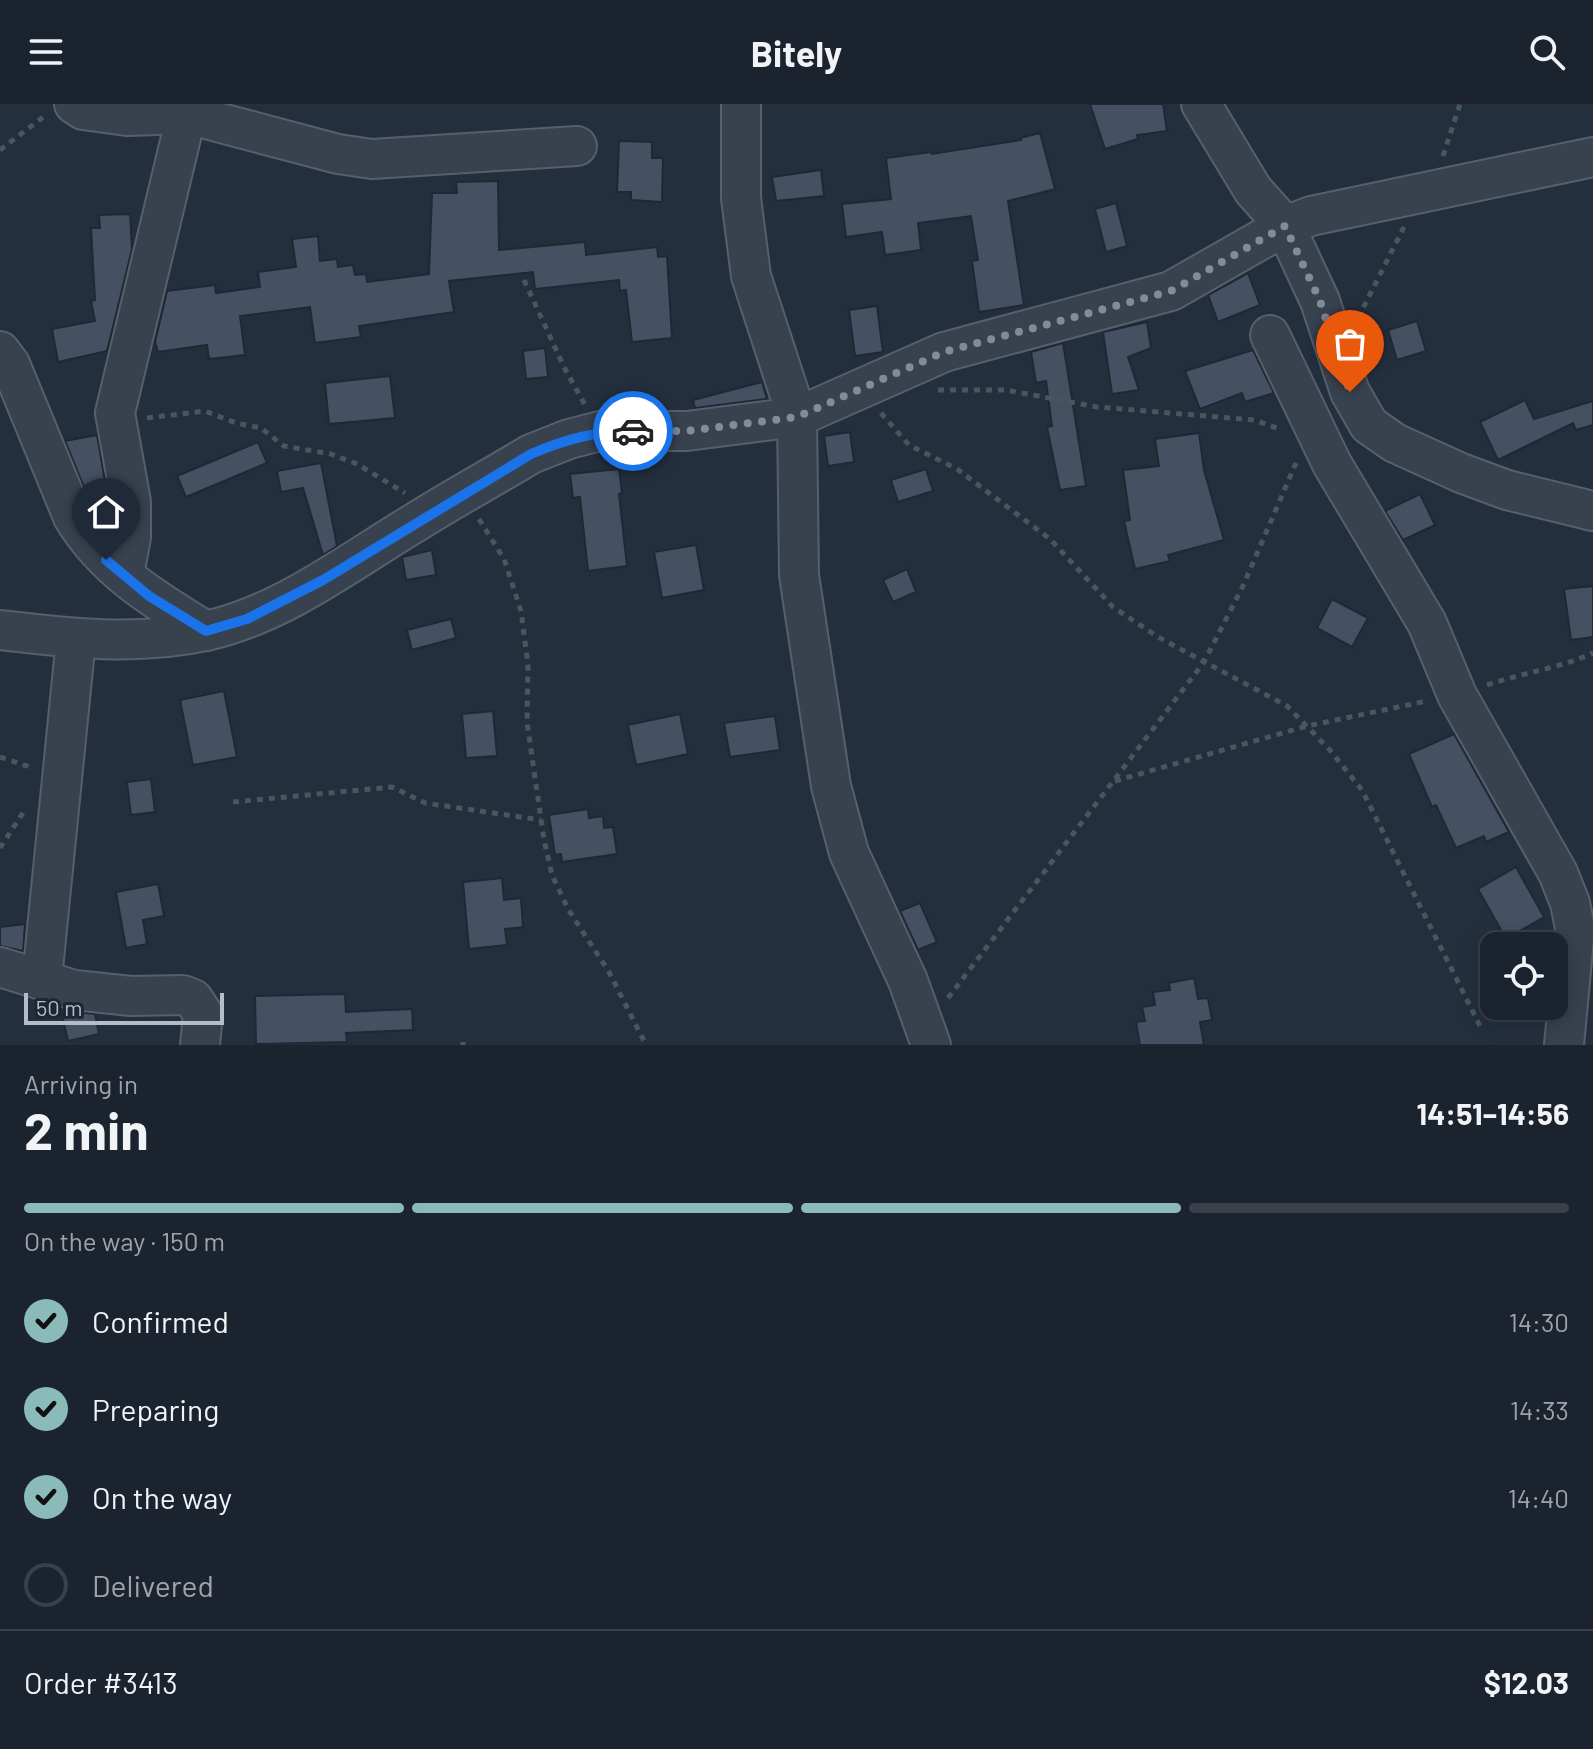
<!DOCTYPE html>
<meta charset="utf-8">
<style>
:root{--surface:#1b232e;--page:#282f3a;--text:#f1f3f6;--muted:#a0a4aa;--line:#39404a;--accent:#8bbbb9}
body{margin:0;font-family:Barlow,sans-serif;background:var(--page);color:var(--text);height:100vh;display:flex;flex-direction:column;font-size:30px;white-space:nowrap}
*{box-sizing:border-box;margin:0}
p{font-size:26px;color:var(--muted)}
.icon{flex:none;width:44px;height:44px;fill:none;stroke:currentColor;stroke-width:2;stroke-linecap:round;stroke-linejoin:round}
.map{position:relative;height:941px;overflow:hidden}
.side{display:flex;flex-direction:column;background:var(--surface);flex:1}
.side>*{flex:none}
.tools{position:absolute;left:1480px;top:828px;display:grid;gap:16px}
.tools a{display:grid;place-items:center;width:88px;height:88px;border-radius:16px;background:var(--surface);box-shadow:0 4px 20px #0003,0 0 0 2px var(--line);font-size:40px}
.scale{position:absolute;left:24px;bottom:20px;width:200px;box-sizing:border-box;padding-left:8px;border:4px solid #b4bcc9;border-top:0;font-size:22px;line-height:28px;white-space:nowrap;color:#b4bcc9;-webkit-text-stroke:6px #1d2633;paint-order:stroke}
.pin{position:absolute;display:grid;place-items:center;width:68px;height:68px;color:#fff;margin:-82px -34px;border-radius:50% 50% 50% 0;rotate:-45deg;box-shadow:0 0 8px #0007}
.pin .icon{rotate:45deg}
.courier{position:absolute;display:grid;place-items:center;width:80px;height:80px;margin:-40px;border:6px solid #1a73e8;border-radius:50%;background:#fff;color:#222;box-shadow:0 2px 10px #0007}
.head em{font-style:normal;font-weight:700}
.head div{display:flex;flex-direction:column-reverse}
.head{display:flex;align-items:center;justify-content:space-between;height:136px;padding:0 24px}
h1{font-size:52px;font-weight:700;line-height:60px}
.bar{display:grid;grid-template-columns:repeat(4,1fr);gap:12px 8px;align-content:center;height:96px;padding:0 24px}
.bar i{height:10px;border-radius:6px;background:var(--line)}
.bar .current{background:var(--accent)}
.bar p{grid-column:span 4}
.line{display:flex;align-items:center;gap:20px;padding:0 24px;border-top:2px solid var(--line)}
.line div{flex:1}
ol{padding:0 24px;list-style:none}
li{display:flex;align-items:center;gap:24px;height:88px}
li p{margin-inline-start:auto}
li .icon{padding:8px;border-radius:50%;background:var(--accent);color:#111;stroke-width:4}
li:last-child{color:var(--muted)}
li i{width:44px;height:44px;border:4px solid var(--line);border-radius:50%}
header{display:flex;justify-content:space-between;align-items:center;height:104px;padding:0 24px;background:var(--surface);font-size:36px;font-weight:700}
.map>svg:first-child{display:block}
.building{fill:#455162;stroke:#1f2835;stroke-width:2}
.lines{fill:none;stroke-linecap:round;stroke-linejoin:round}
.minor-casing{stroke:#565f6c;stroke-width:42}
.path{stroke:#44595c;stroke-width:5;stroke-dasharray:6 6;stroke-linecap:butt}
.minor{stroke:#38414e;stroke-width:38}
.done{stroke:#828b98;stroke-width:8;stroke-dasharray:0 14.4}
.route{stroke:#1a73e8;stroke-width:10}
</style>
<header><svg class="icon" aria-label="menu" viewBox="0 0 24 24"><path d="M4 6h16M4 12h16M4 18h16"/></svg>Bitely<svg class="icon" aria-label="search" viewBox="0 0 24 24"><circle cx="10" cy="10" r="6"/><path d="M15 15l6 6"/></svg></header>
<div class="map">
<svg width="1593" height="941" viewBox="0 0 1593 941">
<rect width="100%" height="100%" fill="#242f3e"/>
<g class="building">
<polygon points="1090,0 1163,0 1167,27 1137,31 1138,35 1105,45"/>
<polygon points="1040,29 1055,85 1008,97 1024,201 979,208 972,157 978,156 971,112 918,119 921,146 885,151 882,128 846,133 842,100 891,95 886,54 931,48 932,50 1021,36 1020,34"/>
<polygon points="619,37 652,38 652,54 663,54 662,98 631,96 631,88 617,88"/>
<polygon points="821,66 824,92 776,97 772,73"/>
<polygon points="498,77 499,146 585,138 586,151 657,143 658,153 667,152 672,234 632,238 626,186 620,187 619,176 535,185 533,168 449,177 454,208 359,222 361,233 315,239 310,203 240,212 245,251 209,255 207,241 158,248 155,238 167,187 215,181 216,189 260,183 258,168 296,163 292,135 318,132 320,157 337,155 338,163 353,161 355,171 366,170 367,178 429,170 432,89 457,89 456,78"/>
<polygon points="1116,99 1127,142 1106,148 1095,105"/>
<polygon points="130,110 132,145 107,247 58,258 52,225 95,217 91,197 95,196 91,124 100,124 99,111"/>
<polygon points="1248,169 1260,201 1218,218 1208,191"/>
<polygon points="877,202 883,248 855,252 849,206"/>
<polygon points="1417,217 1426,247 1397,256 1388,226"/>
<polygon points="1147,218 1151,244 1128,253 1139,286 1112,290 1103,228"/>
<polygon points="1063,239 1086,382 1060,386 1047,323 1052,322 1046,277 1036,279 1031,248"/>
<polygon points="545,244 548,273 526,275 523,247"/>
<polygon points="1253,246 1274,289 1245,298 1242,289 1200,305 1185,267"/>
<polygon points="390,272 395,314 329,320 325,279"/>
<polygon points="762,278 767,295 695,304 693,296"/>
<polygon points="1525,296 1534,315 1593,297 1593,321 1576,326 1573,319 1498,356 1480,318"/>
<polygon points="850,328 854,358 828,362 824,332"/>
<polygon points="1199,329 1204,366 1224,436 1168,451 1170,457 1135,465 1124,417 1130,416 1123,366 1159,362 1155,335"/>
<polygon points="97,331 109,400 109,425 92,403 65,337"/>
<polygon points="258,338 267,359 186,393 177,372"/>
<polygon points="321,359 337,442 323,451 303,384 281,388 277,367"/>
<polygon points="619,365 622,389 619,390 627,462 588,467 580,393 573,394 570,370"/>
<polygon points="926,365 933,387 898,398 891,376"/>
<polygon points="1420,390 1435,421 1403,436 1385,407"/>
<polygon points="696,441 704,486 662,494 654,448"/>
<polygon points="432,446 436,471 406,476 402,453"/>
<polygon points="907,465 916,488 893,498 883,476"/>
<polygon points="1593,482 1593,533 1571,536 1564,485"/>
<polygon points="1332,495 1368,514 1352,543 1317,524"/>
<polygon points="451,515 456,534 412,546 407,526"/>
<polygon points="224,587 237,653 193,661 180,596"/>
<polygon points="493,607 497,652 466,654 462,610"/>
<polygon points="680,610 688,650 636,661 628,621"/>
<polygon points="775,612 780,646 730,653 724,619"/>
<polygon points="1454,630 1509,728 1486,738 1484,732 1456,744 1436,701 1432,703 1409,650"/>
<polygon points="151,675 155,708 131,711 127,678"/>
<polygon points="588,705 589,714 603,712 604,724 613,723 617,750 562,758 561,750 555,751 549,711"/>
<polygon points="1516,763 1544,813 1506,835 1478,785"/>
<polygon points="502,774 504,796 521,794 523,823 505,825 507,841 469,845 463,778"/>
<polygon points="158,780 164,812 143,816 147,840 126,844 116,788"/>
<polygon points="920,799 937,838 918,846 900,807"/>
<polygon points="25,820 23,847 0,842 0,823"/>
<polygon points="1194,874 1198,895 1208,894 1212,916 1200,918 1204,941 1140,941 1136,918 1145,917 1142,903 1155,901 1153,888 1170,886 1169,879"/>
<polygon points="345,890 346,908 412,905 413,926 346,929 347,938 256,940 255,892"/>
<polygon points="75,908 95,910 99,930 68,937 62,911"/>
</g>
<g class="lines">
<defs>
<g id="minor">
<polyline points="74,0 83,6 127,12 187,10 338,50 372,55 577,42"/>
<polyline points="741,0 741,94 751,172 797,313 799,471 831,682 849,749 908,877 931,941"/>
<polyline points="1201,0 1253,86 1285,122 1320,197 1350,288 1369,321 1395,339 1461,369 1507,386 1593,407"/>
<polyline points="1270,231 1332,360 1427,519 1457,591 1558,769 1570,799 1575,824 1564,941"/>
<path d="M0,247L10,260L73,413C105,466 155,496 206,527"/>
<polyline points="124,471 131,433 131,398 115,309 189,0"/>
<path d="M0,526C69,534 137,542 206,527C283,510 349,458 416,418C454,394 493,373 531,350L569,335L600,327H687L797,313L944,248L1171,187L1285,122L1311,112L1593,53"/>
<polyline points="0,863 74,886 131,892 183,891 193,895 203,910 200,941"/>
<polyline points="42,875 76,535"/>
</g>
</defs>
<use href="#minor" class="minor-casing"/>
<g class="path">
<polyline points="0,46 47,10"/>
<polyline points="1443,52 1460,0"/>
<polyline points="524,176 564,263 585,301"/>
<polyline points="1358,214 1404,123"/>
<polyline points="938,286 1006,286 1097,303 1254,316 1280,325"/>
<polyline points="881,309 909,341 957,365 1050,435 1113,503 1158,533 1287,602 1329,645 1362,686 1481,924"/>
<polyline points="147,314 205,307 236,319 261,324 284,342 331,350 357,360 405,389"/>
<polyline points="479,415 504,455 521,507 528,561 527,618 544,736 552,771 568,805 609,868 646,941"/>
<path d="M1487,581C1522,569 1560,564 1593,549"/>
<polyline points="0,653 33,664"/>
<polyline points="1115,677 1307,622 1427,597"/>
<polyline points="233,698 392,683 425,699 541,716"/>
<polyline points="0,744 26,704"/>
<polyline points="948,894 1204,558 1243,482 1296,359"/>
<polyline points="463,938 463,941"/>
</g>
<use href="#minor" class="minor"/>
</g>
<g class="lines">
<polyline class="done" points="633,327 687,327 797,313 944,248 1171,187 1285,122 1320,197 1350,288"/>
<path class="route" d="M106,456L149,492L206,527L247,515L323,476L531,350C566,335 596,327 633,327"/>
</g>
</svg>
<div class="tools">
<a><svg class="icon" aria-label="locate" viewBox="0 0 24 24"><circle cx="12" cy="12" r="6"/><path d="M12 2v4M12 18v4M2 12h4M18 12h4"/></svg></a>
</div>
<div class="scale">50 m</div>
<div class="pin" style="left:1350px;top:288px;background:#ea580c"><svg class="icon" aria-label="bag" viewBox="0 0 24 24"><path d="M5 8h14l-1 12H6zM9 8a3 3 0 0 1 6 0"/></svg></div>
<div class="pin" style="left:106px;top:456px;background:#1f2937"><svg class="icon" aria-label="home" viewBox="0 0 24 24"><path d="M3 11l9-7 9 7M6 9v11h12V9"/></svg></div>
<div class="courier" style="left:633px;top:327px"><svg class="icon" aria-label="car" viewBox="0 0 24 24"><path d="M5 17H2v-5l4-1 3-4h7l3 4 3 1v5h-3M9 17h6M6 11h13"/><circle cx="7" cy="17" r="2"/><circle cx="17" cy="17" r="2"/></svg></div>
</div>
<section class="side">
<div class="head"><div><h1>2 min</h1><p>Arriving in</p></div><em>14:51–14:56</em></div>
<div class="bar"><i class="current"></i><i class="current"></i><i class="current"></i><i></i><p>On the way · 150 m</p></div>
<ol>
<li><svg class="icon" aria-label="check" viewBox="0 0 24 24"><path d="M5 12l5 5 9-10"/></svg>Confirmed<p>14:30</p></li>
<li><svg class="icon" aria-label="check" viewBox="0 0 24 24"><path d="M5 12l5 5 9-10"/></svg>Preparing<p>14:33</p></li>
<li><svg class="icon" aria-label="check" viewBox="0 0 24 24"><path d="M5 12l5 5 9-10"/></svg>On the way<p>14:40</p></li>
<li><i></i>Delivered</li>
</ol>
<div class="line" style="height:104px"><div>Order #3413</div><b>$12.03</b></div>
</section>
